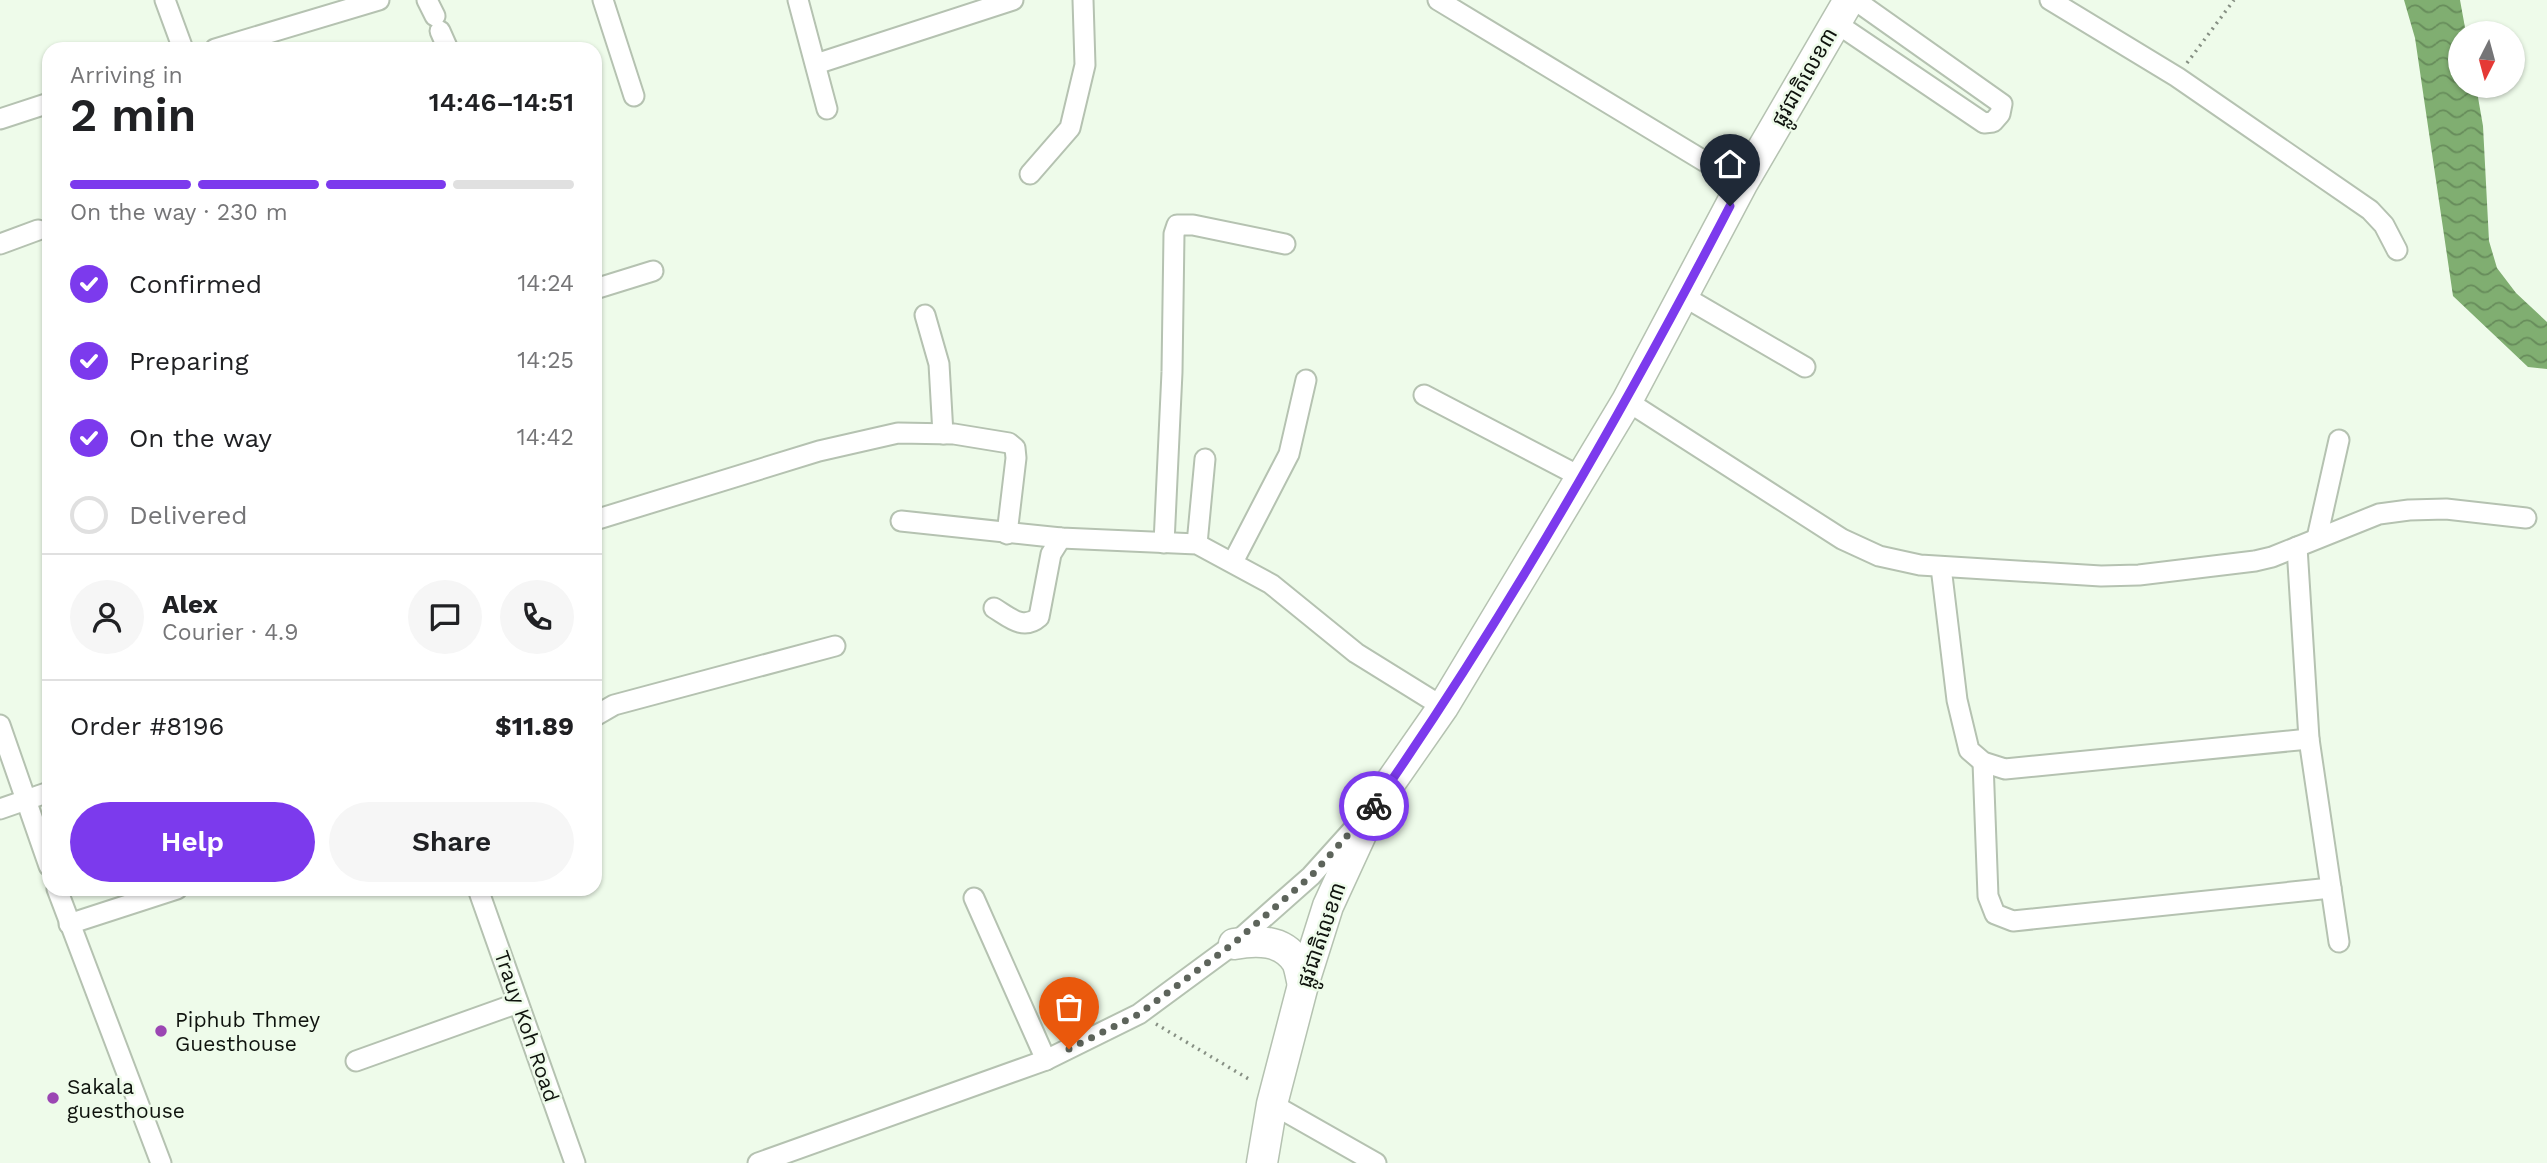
<!DOCTYPE html>
<meta charset="utf-8">
<style>
:root{--surface:#fff;--page:#f6f6f6;--text:#202124;--muted:#757577;--line:#e0e0e0;--accent:#7c3aed}
body{margin:0;font-family:"Work Sans","Noto Sans Khmer",sans-serif;background:var(--page);color:var(--text);height:100vh;display:flex;flex-direction:column;font-size:26px;white-space:nowrap}
*{box-sizing:border-box;margin:0}
p{font-size:23px;color:var(--muted)}
.icon{flex:none;width:38px;height:38px;fill:none;stroke:currentColor;stroke-width:2;stroke-linecap:round;stroke-linejoin:round}
.map{position:relative;flex:1;overflow:hidden}
.details{position:absolute;left:42px;top:42px;width:560px;height:854px;display:flex;flex-direction:column;background:var(--surface);border-radius:21px;box-shadow:0 2px 5px #0004}
.details>*{flex:none}
.needle{width:46px;rotate:186deg}
.controls{position:absolute;left:2448px;top:21px;display:grid;gap:14px}
.controls a{display:grid;place-items:center;width:77px;height:77px;border-radius:50%;background:var(--surface);box-shadow:0 2px 5px #0004;font-size:35px}
.pin{position:absolute;display:grid;place-items:center;width:60px;height:60px;color:#fff;margin:-72px -30px;border-radius:50% 50% 50% 0;rotate:-45deg;box-shadow:0 0 7px #0007}
.pin .icon{rotate:45deg}
.courier{position:absolute;display:grid;place-items:center;width:70px;height:70px;margin:-35px;border:5px solid #7c3aed;border-radius:50%;background:#fff;color:#222;box-shadow:0 2px 9px #0007}
.overview em{font-style:normal;font-weight:600}
.overview div{display:flex;flex-direction:column-reverse}
.overview{display:flex;align-items:center;justify-content:space-between;height:119px;padding:0 28px}
h1{font-size:46px;font-weight:600;line-height:52px}
.bar{display:grid;grid-template-columns:repeat(4,1fr);gap:10px 7px;align-content:center;height:84px;padding:0 28px}
.bar i{height:9px;border-radius:5px;background:var(--line)}
.bar .on{background:var(--accent)}
.bar p{grid-column:span 4}
.line{display:flex;align-items:center;gap:18px;padding:0 28px;border-top:2px solid var(--line)}
.line div{flex:1}
.round{display:grid;place-items:center;flex:none;width:74px;height:74px;border-radius:37px;background:var(--page)}
ol{padding:0 28px;list-style:none}
li{display:flex;align-items:center;gap:21px;height:77px}
li p{margin-inline-start:auto}
li .icon{padding:7px;border-radius:50%;background:var(--accent);color:#fff;stroke-width:4}
li:last-child{color:var(--muted)}
li i{width:38px;height:38px;border:4px solid var(--line);border-radius:50%}
.cta{display:flex;gap:14px;margin-top:auto;padding:14px 28px}
.cta a{flex:1;height:80px;border-radius:42px;background:var(--accent);color:#fff;font-size:28px;font-weight:600;line-height:80px;text-align:center}
.cta a+a{background:var(--page);color:var(--text)}
.map>svg:first-child{display:block}
.water{fill:url(#water-waves)}
.lines{fill:none;stroke-linecap:round;stroke-linejoin:round}
.minor-casing{stroke:#b5c2b1;stroke-width:23}
.highway-casing{stroke:#b5c2b1;stroke-width:33}
.path{stroke:#868f83;stroke-width:3.5;stroke-dasharray:2 5;stroke-linecap:butt}
.minor{stroke:#fff;stroke-width:19}
.highway{stroke:#fff;stroke-width:30}
.done{stroke:#5d645b;stroke-width:7;stroke-dasharray:0 12.6}
.route{stroke:#7c3aed;stroke-width:9}
.poi-dot{fill:#9b46b3;stroke:#eefbea;stroke-width:2.5}
.labels{text-anchor:middle;dominant-baseline:central;stroke-width:5;stroke-linejoin:round;paint-order:stroke}
.street-label{font-size:21px;fill:#0f130e;stroke:#eefbea}
.poi-label{font-size:21px;fill:#0f130e;stroke:#eefbea;text-anchor:start}
</style>
<div class="map">
<svg width="2547" height="1163" viewBox="0 0 2547 1163">
<defs>
<pattern id="water-waves" width="16" height="10" patternUnits="userSpaceOnUse" patternTransform="scale(1.75)"><rect width="16" height="10" fill="#80ae71"/><path d="M0 5q4-4 8 0t8 0" fill="none" stroke="#678c5b"/></pattern>
</defs>
<rect width="100%" height="100%" fill="#eefbea"/>
<polygon class="water" points="2404,0 2460,0 2466,33 2460,33 2460,86 2476,86 2483,126 2489,241 2497,268 2516,293 2547,322 2547,369 2528,367 2453,296 2415,38"/>
<g class="lines">
<defs>
<g id="minor">
<polyline points="165,0 183,49"/>
<polyline points="427,0 435,16"/>
<polyline points="603,0 634,96"/>
<polyline points="798,0 827,109"/>
<polyline points="1438,0 1742,184"/>
<polyline points="2050,0 2177,77 2370,210 2384,225 2397,250"/>
<polyline points="1836,23 1984,123 1993,122 2000,114 2002,104 1855,0"/>
<polyline points="440,31 448,49"/>
<polyline points="215,49 379,0"/>
<polyline points="816,64 1013,0"/>
<polyline points="0,119 49,103"/>
<polyline points="1030,174 1070,128 1085,65 1083,0"/>
<polyline points="0,244 38,230"/>
<polyline points="595,289 653,271"/>
<polyline points="1683,296 1805,367"/>
<polyline points="925,315 939,364 943,434"/>
<polyline points="1424,395 1581,477"/>
<polyline points="1627,401 1842,539 1879,556 1920,565 2101,576 2139,575 2255,561 2272,557 2379,514 2409,510 2446,509 2526,518"/>
<polyline points="595,520 819,451 898,433 954,434 1009,443 1015,448 1016,458 1007,534"/>
<polyline points="901,521 1061,538 1197,544 1271,584 1356,653 1443,707"/>
<polyline points="2317,538 2339,440"/>
<polyline points="1164,543 1172,372 1174,234 1177,225 1193,225 1285,244"/>
<polyline points="1197,544 1205,459"/>
<polyline points="2297,547 2309,739 2339,942"/>
<polyline points="1233,562 1289,454 1306,380"/>
<polyline points="1941,567 1957,700 1969,750 1983,762 2005,769 2309,739"/>
<path d="M994,608C1009,617 1023,631 1039,617L1051,554L1061,538"/>
<polyline points="595,716 614,705 835,646"/>
<polyline points="0,725 49,866"/>
<polyline points="1983,762 1988,896 1995,914 2013,921 2331,888"/>
<polyline points="0,809 49,792"/>
<polyline points="57,889 161,1163"/>
<polyline points="478,889 575,1163"/>
<polyline points="974,898 1046,1060"/>
<polyline points="69,924 177,889"/>
<polyline points="356,1061 518,1003"/>
<polyline points="1272,1104 1376,1163"/>
<polyline points="758,1163 1046,1060 1139,1014 1234,944 1311,876 1357,825"/>
</g>
<g id="highway">
<path d="M1234,944C1256,940 1283,939 1297,962C1300,968 1301,978 1303,985"/>
<polyline points="1262,1163 1272,1104 1303,985 1328,906 1374,806 1443,707 1627,401 1742,184 1849,0"/>
</g>
</defs>
<use href="#minor" class="minor-casing"/>
<use href="#highway" class="highway-casing"/>
<g class="path">
<polyline points="2187,63 2234,0"/>
<polyline points="1156,1024 1252,1081"/>
</g>
<use href="#minor" class="minor"/>
<use href="#highway" class="highway"/>
</g>
<g class="lines">
<polyline class="done" points="1069,1049 1139,1014 1234,943 1311,876 1374,806"/>
<path class="route" d="M1374,806C1507,615 1623,412 1730,206"/>
</g>
<g class="poi-dot">
<circle cx="161" cy="1031" r="7"/>
<circle cx="53" cy="1098" r="7"/>
</g>
<g class="labels">
<g class="street-label">
<text transform="translate(1804 77) rotate(-60)">ផ្លូវជាតិលេខ៣</text>
<text transform="translate(1321 935) rotate(-71)">ផ្លូវជាតិលេខ៣</text>
<text transform="translate(527 1026) rotate(71)">Trauy Koh Road</text>
</g>
<g class="poi-label">
<text x="175" y="1019">Piphub Thmey<tspan x="175" dy="24">Guesthouse</tspan></text>
<text x="67" y="1086">Sakala<tspan x="67" dy="24">guesthouse</tspan></text>
</g>
</g>
</svg>
<div class="controls">
<a><svg class="needle" viewBox="-14 -14 28 28"><path d="M0-13l5 13h-10z" fill="#e53935"/><path d="M0 13l5-13h-10z" fill="#757577"/></svg></a>
</div>
<div class="pin" style="left:1069px;top:1049px;background:#ea580c"><svg class="icon" aria-label="bag" viewBox="0 0 24 24"><path d="M5 8h14l-1 12H6zM9 8a3 3 0 0 1 6 0"/></svg></div>
<div class="pin" style="left:1730px;top:206px;background:#1f2937"><svg class="icon" aria-label="home" viewBox="0 0 24 24"><path d="M3 11l9-7 9 7M6 9v11h12V9"/></svg></div>
<div class="courier" style="left:1374px;top:806px"><svg class="icon" aria-label="bike" viewBox="0 0 24 24"><circle cx="6" cy="16" r="4"/><circle cx="18" cy="16" r="4"/><path d="M6 16l4-8h5l3 8M10 8l3 8H6M13 5h3"/></svg></div>
<section class="details">
<div class="overview"><div><h1>2 min</h1><p>Arriving in</p></div><em>14:46–14:51</em></div>
<div class="bar"><i class="on"></i><i class="on"></i><i class="on"></i><i></i><p>On the way · 230 m</p></div>
<ol>
<li><svg class="icon" aria-label="check" viewBox="0 0 24 24"><path d="M5 12l5 5 9-10"/></svg>Confirmed<p>14:24</p></li>
<li><svg class="icon" aria-label="check" viewBox="0 0 24 24"><path d="M5 12l5 5 9-10"/></svg>Preparing<p>14:25</p></li>
<li><svg class="icon" aria-label="check" viewBox="0 0 24 24"><path d="M5 12l5 5 9-10"/></svg>On the way<p>14:42</p></li>
<li><i></i>Delivered</li>
</ol>
<div class="line" style="height:126px"><a class="round"><svg class="icon" aria-label="person" viewBox="0 0 24 24"><circle cx="12" cy="8" r="4"/><path d="M4 21q1-7 8-7t8 7"/></svg></a><div><b>Alex</b><p>Courier · 4.9</p></div><a class="round"><svg class="icon" aria-label="chat" viewBox="0 0 24 24"><path d="M4 5h16v11H9l-5 4z"/></svg></a><a class="round"><svg class="icon" aria-label="phone" viewBox="0 0 24 24"><path d="M5 4h4l2 5-3 2q2 4 5 5l2-3 5 2v4C11 20 4 13 5 4z"/></svg></a></div>
<div class="line" style="height:91px"><div>Order #8196</div><b>$11.89</b></div>
<div class="cta"><a>Help</a><a>Share</a></div>
</section>
</div>
